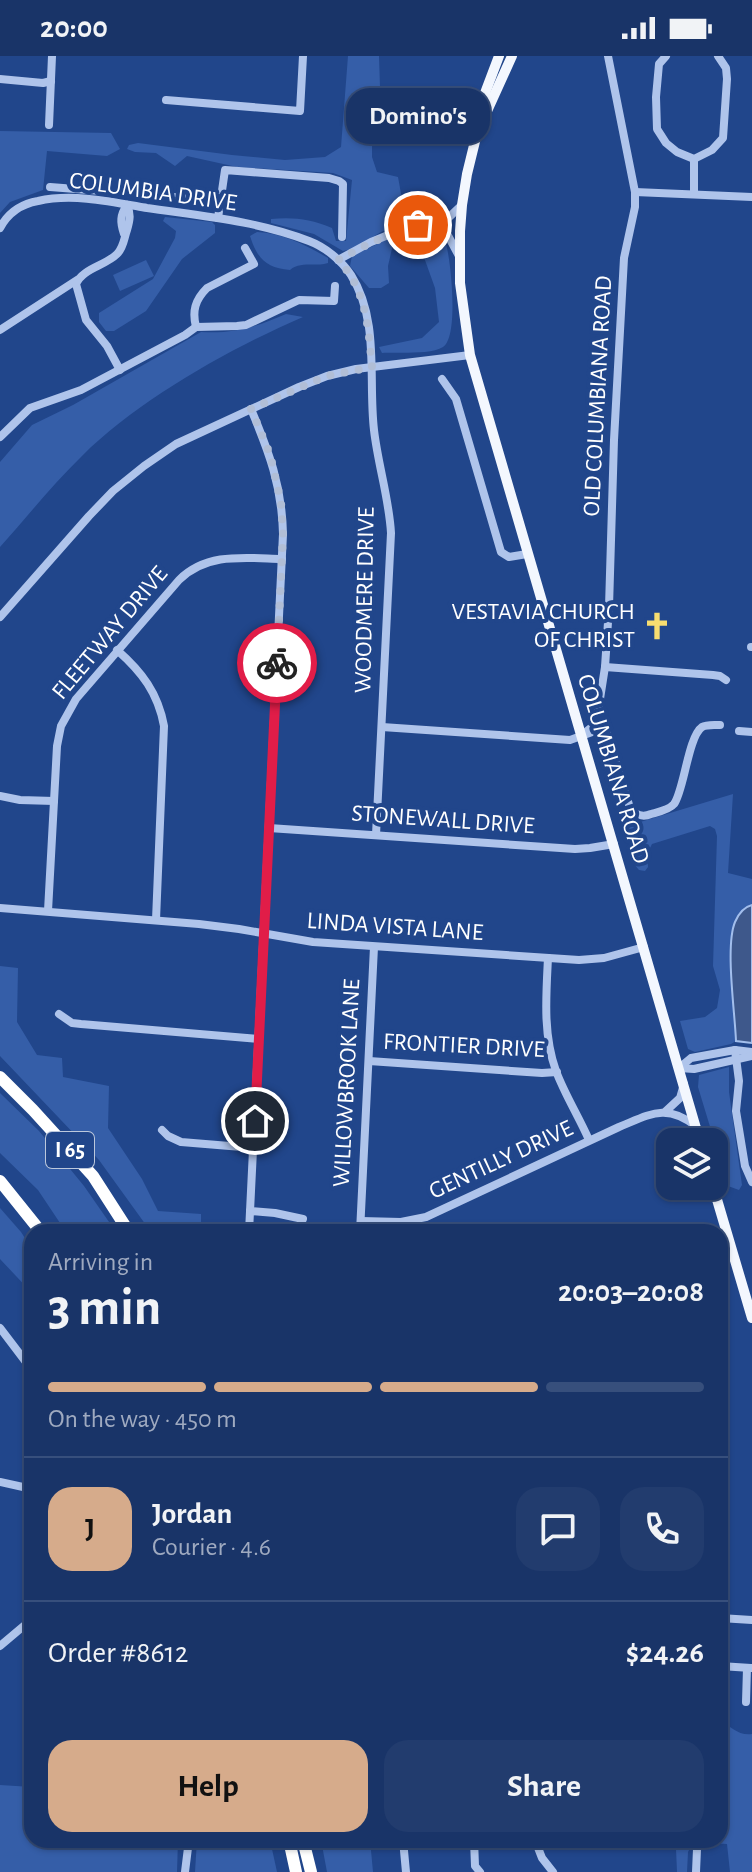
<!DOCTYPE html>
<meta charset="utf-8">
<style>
:root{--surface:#193468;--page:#223c6e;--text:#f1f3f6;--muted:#9faac0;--line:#374f7c;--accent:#d6ab8b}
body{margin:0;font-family:"Alegreya Sans",sans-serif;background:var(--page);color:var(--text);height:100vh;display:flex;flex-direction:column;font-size:30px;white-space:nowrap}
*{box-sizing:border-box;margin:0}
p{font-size:26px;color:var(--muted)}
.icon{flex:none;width:44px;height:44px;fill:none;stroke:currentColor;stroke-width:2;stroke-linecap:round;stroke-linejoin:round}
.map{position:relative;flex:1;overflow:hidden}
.side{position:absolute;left:24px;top:1168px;width:704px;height:624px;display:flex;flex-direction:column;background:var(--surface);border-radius:24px;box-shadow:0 2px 6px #0004,0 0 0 2px var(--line)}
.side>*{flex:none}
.tools{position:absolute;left:656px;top:1072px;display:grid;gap:16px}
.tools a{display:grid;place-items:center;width:72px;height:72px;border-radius:16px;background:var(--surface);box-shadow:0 2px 6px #0004,0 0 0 2px var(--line);font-size:40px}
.pin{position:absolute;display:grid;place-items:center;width:68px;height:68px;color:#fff;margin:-34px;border:4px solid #fff;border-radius:50%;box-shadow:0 2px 8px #0007}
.courier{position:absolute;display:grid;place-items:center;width:80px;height:80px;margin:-40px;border:6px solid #e11d48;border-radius:50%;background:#fff;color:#222;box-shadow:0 2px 10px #0007}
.bubble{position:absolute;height:56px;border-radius:24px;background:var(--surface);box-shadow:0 2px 6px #0004,0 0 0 2px var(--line);font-size:26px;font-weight:600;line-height:56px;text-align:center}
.head em{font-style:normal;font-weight:600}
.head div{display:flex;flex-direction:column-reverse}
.head{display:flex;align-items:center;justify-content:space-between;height:136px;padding:0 24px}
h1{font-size:52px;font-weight:600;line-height:60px}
.bar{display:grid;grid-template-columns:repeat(4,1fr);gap:12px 8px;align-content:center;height:96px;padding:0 24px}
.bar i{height:10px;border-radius:6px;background:var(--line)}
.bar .selected{background:var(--accent)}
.bar p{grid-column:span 4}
.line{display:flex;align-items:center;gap:20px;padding:0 24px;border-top:2px solid var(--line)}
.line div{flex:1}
.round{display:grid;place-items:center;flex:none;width:84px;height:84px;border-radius:24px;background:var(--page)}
.cta{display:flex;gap:16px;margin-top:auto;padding:16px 24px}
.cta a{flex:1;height:92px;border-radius:24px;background:var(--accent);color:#111;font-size:32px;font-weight:600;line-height:92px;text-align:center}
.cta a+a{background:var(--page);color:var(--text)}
.status{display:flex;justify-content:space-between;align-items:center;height:56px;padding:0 40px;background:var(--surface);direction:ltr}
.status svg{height:22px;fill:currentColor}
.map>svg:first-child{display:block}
.green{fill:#355ea8}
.water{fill:#3e588b;stroke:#a2beec;stroke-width:2}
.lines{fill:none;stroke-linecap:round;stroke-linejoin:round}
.minor{stroke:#afc4eb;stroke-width:8}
.major{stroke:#f3f7fe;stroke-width:10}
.highway{stroke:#fff;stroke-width:12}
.done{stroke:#b1bed6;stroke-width:8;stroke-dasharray:0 14.4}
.route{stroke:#e11d48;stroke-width:10}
.labels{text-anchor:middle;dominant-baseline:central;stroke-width:8;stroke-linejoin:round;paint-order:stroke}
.shield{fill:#21468b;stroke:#bcc8dc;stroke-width:2}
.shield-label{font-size:22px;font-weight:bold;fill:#fff}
.street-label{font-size:24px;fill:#fff;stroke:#21468b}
.poi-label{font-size:24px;fill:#fff;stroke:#21468b;text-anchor:end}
</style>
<div class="status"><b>20:00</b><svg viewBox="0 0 49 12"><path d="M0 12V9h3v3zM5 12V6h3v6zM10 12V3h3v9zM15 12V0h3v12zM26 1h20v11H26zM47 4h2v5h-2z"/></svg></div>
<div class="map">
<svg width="752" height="1816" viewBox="0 0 752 1816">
<rect width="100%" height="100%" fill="#21468b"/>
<g class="green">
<path d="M348,0H379L380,31L384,53L395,65L372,88V101L377,116L398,121L406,165L381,176L352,193L343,195L314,178L271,167V163C294,161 310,163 332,172L336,185H346L352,124L333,117L237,111L187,100L175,110L156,97L135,96L127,93L129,89L138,87L232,99L285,104L325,101L341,91Z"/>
<polygon points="0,75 111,77 120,93 107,100 47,95 43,134 10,146 0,157"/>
<polygon points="165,161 212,166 215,169 215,177 182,203 146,255 114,275 106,275 99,266 99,257 153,223 175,182 176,175 163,165"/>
<path d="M422,173H436C439,178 444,183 446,188C451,205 459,281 443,291C430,299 398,296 382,297L379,291L422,282L439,266L435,232L416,179Z"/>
<path d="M257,176C282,177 306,189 328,202V207C315,211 301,205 290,214C266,212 257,202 250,180Z"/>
<polygon points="392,181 393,188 388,210 389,227 381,232 369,232 350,210 352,200"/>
<polygon points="146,204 154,220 120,235 113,219"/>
<path d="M286,258L303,261C231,292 138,344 82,400C53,428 27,461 0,491V406L32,369L73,349L201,276C234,278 256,271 286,258Z"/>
<polygon points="733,738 728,817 752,823 752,849 746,851 730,888 736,985 731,988 695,996 688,993 680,965 705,961 717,952 720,934 713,910 717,780 715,773 710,770 652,788 647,798 648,811 645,815 639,814 634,808 627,770"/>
<polygon points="0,910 18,912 17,966 37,999 62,1002 63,1021 109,1030 108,1072 142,1123 158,1155 201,1158 201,1176 151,1176 99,1104 0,1000"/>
<polygon points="729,1011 729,1036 742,1129 739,1134 728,1130 698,1031 699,1019"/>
<polygon points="0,1037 39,1075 84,1130 116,1176 66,1176 38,1134 0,1097"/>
<polygon points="0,1152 21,1176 32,1193 32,1237 0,1203"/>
<path d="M720,1663C730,1671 739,1680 752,1678V1816H730L727,1788L693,1786L688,1796L687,1816H677L676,1793L671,1784H720Z"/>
<polygon points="0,1729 32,1731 32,1784 178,1784 177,1816 0,1816"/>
<polygon points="197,1784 270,1784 277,1816 195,1816"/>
<polygon points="321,1784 370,1784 373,1816 327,1816"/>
</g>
<path class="water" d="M752,849V987L736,985C735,957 725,890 735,866C738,859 744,851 752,849Z"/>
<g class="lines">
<g class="minor">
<polyline points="666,0 659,8 656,41 657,73 666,87 677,96 694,103 712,94 723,82 727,23 726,12 718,0"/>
<polyline points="0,23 43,27 51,25"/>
<polyline points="166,44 300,55 303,0"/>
<polyline points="49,69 52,0"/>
<polyline points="50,131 166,140 219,147"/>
<polyline points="635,136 752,141"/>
<polyline points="694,138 694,103"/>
<polyline points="218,162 225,114 329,122 339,125 343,128 342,181"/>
<polyline points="439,167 445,174 459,200"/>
<path d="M0,172C8,157 21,148 38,145C73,137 113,146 147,152C201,160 258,165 309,185C325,191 341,204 351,219C380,265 368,323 374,374C378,409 389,442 391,477L376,779"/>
<path d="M124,178C120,166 120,159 127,149"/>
<polyline points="338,204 371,186 398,175 446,164 462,149"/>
<polyline points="196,271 237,270 246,269 299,244 334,245 335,230"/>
<path d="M196,271C192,255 195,244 207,232L254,208L245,192"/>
<polyline points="0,274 77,224"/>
<path d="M120,314L107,290L86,264L76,228C83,212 105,210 117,198C124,191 124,182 127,174C130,164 131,158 127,149"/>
<polyline points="442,323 456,343 501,496 509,501 527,498"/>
<polyline points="0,381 30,352 81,334 185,279 196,271"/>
<polyline points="0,561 89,460 113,435 144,410 176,388 299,331 327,320 356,313 470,299"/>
<polyline points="751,591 752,591"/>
<path d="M117,594C142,616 158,637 164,670L156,864"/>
<polyline points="605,611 713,619 720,620 726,624"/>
<path d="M382,671L570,684L595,675L607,677L630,752C636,759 642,762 651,758C658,756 669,754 674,748C684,735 688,681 702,671C707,668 715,669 720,669"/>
<polyline points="739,675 752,676"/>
<polyline points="582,679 593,670 597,662 605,611 609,551 614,384 624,202 635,151 635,136 608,0"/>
<polyline points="0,740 20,744 54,745"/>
<polyline points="269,772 575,793 590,792 614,788"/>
<polyline points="0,852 199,868 239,873 313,886 579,904 604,902 644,891"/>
<path d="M48,855L57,690L61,670L76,643L179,524C207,496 245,502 282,503"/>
<path d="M548,902C546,941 543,979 556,1015C565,1039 579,1061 589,1084"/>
<polyline points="59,958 72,967 81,968 259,983"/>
<polyline points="735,994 739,1025 736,1055 745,1110 752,1126"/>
<polyline points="369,1005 542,1017 557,1016"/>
<polyline points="679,1012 691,1002 735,994 752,996"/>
<polyline points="679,1012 694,1013 752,1000"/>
<polyline points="666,1055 680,1042 684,1028"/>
<polyline points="162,1074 168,1080 181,1086 254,1092"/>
<polyline points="250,1155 275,1157 303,1163"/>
<path d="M361,1165L401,1166L426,1161L619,1071C651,1058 666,1047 696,1070"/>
<path d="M249,1176L283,478C282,430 269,396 251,353"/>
<polyline points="360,1176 374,891"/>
<polyline points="0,1272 32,1314"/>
<polyline points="0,1426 32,1433"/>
<polyline points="720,1562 752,1564"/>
<polyline points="0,1590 32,1563"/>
<polyline points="720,1610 751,1612"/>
<polyline points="746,1646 747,1612"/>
<polyline points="403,1784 406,1816"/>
<polyline points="474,1784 475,1810 480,1816"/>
<polyline points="535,1784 542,1802 553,1816"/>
<polyline points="185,1816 189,1784"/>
<polyline points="696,1816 697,1793"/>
</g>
<g class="major">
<polyline points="499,0 479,53 479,69 467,118 462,149 460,175 460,227 470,299 700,1086"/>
<polyline points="480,67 488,53 512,0"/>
<polyline points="713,1130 752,1262"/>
</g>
<g class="highway">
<polyline points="0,1021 33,1054 93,1120 129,1176"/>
<polyline points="0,1125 41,1176"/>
<polyline points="289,1784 296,1816"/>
<polyline points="303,1784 311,1816"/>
</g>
</g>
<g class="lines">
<path class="done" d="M277,607L283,478L281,446L270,398L251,353L327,320L372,311C368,272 367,234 338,204C364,190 389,177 418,169"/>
<polyline class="route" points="255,1065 277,607"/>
</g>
<defs>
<symbol id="church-bare" viewBox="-9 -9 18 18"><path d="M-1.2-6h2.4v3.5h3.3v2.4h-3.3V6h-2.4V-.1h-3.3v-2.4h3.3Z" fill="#f7dd70" stroke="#21468b" stroke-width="2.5" paint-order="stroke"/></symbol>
</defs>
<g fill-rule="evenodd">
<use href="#church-bare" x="637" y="550" width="40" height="40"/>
</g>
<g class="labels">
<rect class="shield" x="46" y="1076" width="48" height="36" rx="6"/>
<g class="shield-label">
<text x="70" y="1094">I 65</text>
</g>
<g class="street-label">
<text transform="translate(153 136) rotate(8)">COLUMBIA DRIVE</text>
<text transform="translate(598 340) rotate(-87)">OLD COLUMBIANA ROAD</text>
<text transform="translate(365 544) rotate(-89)">WOODMERE DRIVE</text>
<text transform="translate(110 577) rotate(-50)">FLEETWAY DRIVE</text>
<text transform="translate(613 713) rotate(73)">COLUMBIANA ROAD</text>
<text transform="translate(443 764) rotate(4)">STONEWALL DRIVE</text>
<text transform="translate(395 871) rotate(4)">LINDA VISTA LANE</text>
<text transform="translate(464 990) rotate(3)">FRONTIER DRIVE</text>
<text transform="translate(347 1027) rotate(-87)">WILLOWBROOK LANE</text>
<text transform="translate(501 1104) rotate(-25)">GENTILLY DRIVE</text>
</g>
<g class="poi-label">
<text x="635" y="556">VESTAVIA CHURCH<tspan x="635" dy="28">OF CHRIST</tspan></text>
</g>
</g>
</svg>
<div class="tools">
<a><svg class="icon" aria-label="layers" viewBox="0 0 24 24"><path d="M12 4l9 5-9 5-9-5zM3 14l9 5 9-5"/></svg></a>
</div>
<div class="pin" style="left:418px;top:169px;background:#ea580c"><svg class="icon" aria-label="bag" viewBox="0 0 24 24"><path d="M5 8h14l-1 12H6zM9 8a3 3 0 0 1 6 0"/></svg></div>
<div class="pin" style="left:255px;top:1065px;background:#1f2937"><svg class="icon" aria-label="home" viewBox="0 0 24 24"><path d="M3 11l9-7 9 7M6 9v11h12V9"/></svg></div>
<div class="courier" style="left:277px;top:607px"><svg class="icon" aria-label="bike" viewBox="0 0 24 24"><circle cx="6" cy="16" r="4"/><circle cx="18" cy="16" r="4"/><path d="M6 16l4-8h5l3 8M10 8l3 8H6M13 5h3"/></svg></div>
<div class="bubble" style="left:346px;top:32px;width:144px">Domino's</div>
<section class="side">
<div class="head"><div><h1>3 min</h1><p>Arriving in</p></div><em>20:03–20:08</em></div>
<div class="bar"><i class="selected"></i><i class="selected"></i><i class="selected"></i><i></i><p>On the way · 450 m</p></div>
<div class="line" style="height:144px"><b class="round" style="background:var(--accent);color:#111">J</b><div><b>Jordan</b><p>Courier · 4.6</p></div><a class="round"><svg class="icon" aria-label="chat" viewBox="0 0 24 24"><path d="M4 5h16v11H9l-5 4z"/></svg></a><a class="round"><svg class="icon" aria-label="phone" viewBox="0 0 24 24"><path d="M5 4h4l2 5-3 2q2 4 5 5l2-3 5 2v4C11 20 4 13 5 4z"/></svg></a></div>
<div class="line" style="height:104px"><div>Order #8612</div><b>$24.26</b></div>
<div class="cta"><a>Help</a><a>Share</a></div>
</section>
</div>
